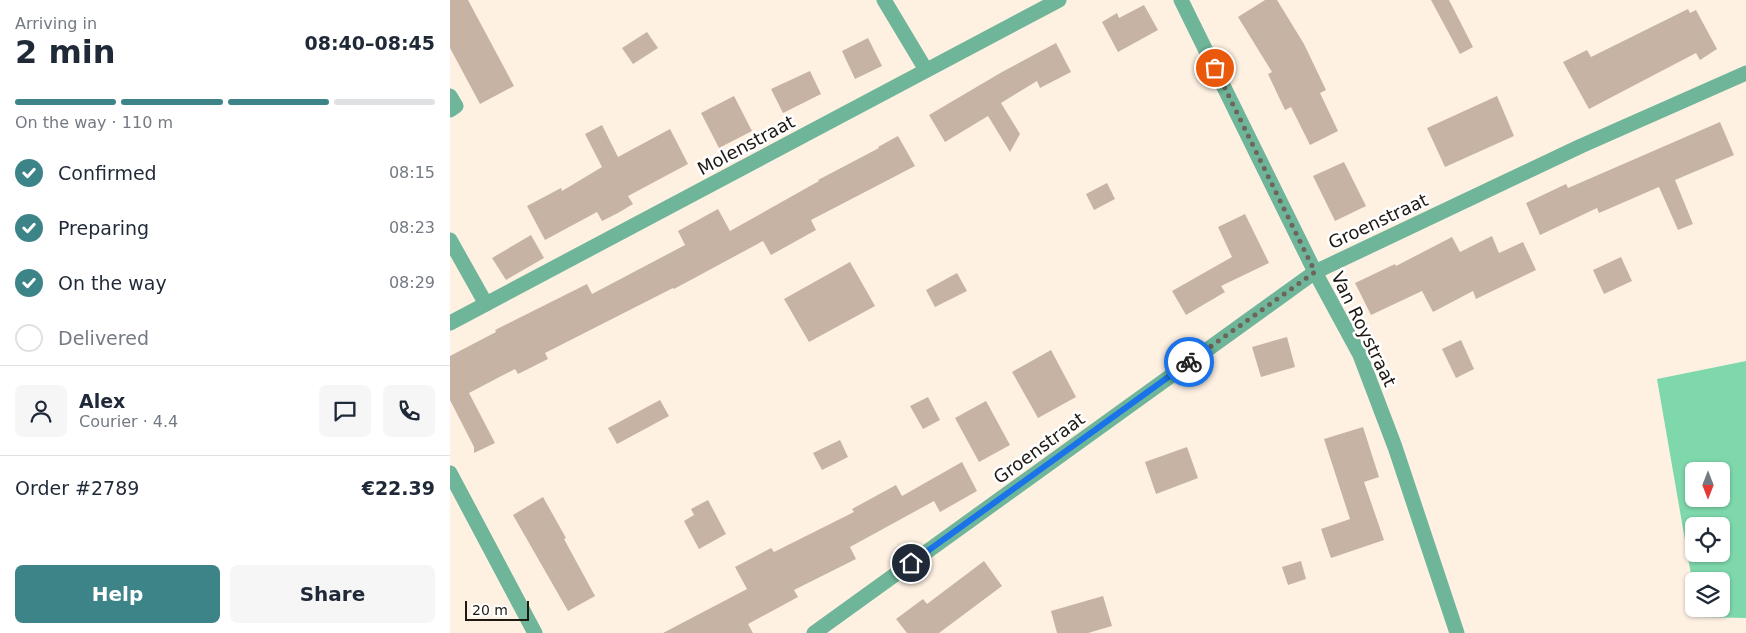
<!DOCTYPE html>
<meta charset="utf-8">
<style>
:root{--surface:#fff;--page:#f6f6f7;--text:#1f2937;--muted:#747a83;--line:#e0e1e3;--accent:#3c8488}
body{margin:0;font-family:"DejaVu Sans",sans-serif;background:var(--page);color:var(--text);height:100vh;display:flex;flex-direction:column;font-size:19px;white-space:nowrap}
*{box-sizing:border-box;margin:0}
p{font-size:16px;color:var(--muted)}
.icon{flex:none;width:28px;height:28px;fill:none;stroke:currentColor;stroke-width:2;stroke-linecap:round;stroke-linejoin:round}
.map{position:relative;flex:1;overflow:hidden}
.sheet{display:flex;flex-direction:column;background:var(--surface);width:450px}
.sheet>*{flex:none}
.needle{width:32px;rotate:180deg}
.fabs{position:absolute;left:1235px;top:462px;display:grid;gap:10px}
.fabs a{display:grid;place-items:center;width:45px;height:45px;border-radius:8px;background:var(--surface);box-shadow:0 1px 4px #0004;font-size:25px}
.scale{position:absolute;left:15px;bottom:12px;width:64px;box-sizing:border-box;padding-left:5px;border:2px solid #1f1913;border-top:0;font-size:14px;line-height:18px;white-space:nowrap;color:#1f1913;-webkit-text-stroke:4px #fff;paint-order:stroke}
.pin{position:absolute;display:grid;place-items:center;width:42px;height:42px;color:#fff;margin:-21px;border:2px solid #fff;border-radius:50%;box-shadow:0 1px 5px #0007}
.courier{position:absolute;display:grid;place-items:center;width:50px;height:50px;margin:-25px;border:4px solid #1a73e8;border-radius:50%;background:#fff;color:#222;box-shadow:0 1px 6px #0007}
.overview em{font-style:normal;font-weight:700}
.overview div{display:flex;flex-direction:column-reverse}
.overview{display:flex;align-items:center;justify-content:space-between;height:85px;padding:0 15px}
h1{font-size:32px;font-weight:700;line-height:38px}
.bar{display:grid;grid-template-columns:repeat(4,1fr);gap:8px 5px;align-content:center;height:60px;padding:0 15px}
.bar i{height:6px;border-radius:4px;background:var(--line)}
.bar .selected{background:var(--accent)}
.bar p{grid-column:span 4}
.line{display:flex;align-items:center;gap:12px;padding:0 15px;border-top:1px solid var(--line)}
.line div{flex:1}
.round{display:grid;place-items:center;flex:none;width:52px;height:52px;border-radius:8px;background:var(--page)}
ol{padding:0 15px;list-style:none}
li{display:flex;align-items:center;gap:15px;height:55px}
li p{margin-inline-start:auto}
li .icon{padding:5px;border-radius:50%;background:var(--accent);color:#fff;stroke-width:4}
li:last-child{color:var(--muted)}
li i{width:28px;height:28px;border:2px solid var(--line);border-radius:50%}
.cta{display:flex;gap:10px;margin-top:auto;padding:10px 15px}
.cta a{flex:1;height:58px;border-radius:8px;background:var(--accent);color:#fff;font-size:20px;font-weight:700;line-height:58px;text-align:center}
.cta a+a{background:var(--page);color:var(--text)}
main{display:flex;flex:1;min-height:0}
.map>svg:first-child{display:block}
.green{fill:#7ed8ac;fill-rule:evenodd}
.building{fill:#c7b3a4}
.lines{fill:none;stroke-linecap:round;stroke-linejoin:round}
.minor{stroke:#6eb599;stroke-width:15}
.done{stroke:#6d655b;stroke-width:5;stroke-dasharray:0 9}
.route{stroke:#1a73e8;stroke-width:6}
.labels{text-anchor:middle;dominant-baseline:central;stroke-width:5;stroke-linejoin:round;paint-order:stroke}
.street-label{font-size:18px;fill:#1f1913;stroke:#fff}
</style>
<main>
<section class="sheet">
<div class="overview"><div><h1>2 min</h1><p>Arriving in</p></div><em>08:40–08:45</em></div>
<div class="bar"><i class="selected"></i><i class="selected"></i><i class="selected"></i><i></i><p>On the way · 110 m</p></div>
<ol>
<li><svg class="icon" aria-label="check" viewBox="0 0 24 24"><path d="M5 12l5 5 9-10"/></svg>Confirmed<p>08:15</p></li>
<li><svg class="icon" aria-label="check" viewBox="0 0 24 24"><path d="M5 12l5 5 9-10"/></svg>Preparing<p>08:23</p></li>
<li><svg class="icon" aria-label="check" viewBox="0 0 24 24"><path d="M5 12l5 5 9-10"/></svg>On the way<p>08:29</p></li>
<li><i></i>Delivered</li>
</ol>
<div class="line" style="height:90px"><a class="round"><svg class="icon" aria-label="person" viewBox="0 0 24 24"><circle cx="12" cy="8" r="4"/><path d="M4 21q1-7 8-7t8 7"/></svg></a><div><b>Alex</b><p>Courier · 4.4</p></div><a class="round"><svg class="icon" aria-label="chat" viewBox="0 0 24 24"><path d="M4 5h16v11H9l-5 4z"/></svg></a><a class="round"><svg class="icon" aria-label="phone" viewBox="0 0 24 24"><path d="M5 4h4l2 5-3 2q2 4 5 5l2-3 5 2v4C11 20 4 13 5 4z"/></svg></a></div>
<div class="line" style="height:65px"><div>Order #2789</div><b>€22.39</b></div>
<div class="cta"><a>Help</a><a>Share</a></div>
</section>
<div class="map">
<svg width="1296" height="633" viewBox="0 0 1296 633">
<rect width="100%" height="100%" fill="#fef1e2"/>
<path class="green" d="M1296,361V618L1248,617L1247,609H1271V581H1244V592L1207,379ZM1244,471H1271V499H1244ZM1244,526H1271V554H1244Z"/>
<g class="building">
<polygon points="0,0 18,0 64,86 30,104 0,48"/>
<polygon points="815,0 827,0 854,44 876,90 870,93 888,131 860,145 841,107 835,110 818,74 822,72 788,17"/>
<polygon points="981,0 999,0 1023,47 1010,54"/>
<polygon points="694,5 708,30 668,52 652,22 667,13 669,18"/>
<polygon points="1238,9 1240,13 1246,10 1267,49 1250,60 1246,53 1139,109 1113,62 1137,50 1141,57"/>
<polygon points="197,32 208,48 183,64 172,48"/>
<polygon points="418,38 432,66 405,79 392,51"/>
<polygon points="606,43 621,72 590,88 587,81 551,103 570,134 560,152 538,116 495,142 479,115 552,72"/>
<polygon points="360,71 371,94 333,113 321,89"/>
<polygon points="284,96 302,131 269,148 251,113"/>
<polygon points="1047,96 1064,136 995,167 977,128"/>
<polygon points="1270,122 1284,155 1225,180 1243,224 1228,230 1209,187 1149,213 1147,208 1090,235 1076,203 1116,184 1118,188"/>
<polygon points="152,125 168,157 220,129 238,164 178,196 183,204 168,213 152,221 147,212 95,240 77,206 111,188 112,191 152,167 135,134"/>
<polygon points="448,136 465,166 361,220 366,230 321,255 313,241 224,289 223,288 95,353 98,359 68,374 65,369 19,393 45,443 24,453 24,447 0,400 0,356 46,332 45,330 137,284 142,294 235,245 228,231 268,209 280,231 369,181 368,180 429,148 428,147"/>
<polygon points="894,162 916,206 885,221 863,176"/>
<polygon points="657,183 665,199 644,210 636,194"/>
<polygon points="795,214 819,263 771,286 775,292 736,315 722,291 782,257 768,227"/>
<polygon points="81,235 94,258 56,280 42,258"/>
<polygon points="1042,236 1049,253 1073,242 1086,270 1026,299 1023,291 983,312 972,291 921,315 905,283 945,264 946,266 1002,237 1010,252"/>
<polygon points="1171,257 1182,281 1154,294 1143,270"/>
<polygon points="400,262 425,306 359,342 334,299"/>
<polygon points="507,273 517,291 485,307 476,290"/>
<polygon points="837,337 845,367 811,377 802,347"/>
<polygon points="1011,340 1024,369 1006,378 992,349"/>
<polygon points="601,350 626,397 588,418 562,372"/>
<polygon points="478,397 490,420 473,429 460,406"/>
<polygon points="210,400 219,416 167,444 158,428"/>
<polygon points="536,401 560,445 529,462 505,418"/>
<polygon points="913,427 929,477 914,482 934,540 881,558 871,529 900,519 874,439"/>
<polygon points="390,440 398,457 372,470 363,453"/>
<polygon points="737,447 748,478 706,494 695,462"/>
<polygon points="512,462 527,491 490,512 484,501 400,547 406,559 344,590 348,597 298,624 303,633 213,633 297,589 285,567 321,548 324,552 404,512 402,509 446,485 452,496"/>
<polygon points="93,497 116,538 114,539 145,596 118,611 63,515"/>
<polygon points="258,500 276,534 249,549 234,521 244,515 241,509"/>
<polygon points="534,561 552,586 489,633 457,633 446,619 473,599 477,604"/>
<polygon points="851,561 856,579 838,585 832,567"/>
<polygon points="653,596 662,626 638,633 607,633 601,611"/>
</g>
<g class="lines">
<g class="minor">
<polyline points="434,0 476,70"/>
<polyline points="731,0 865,272 910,355 945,447 1007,633"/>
<polyline points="0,96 6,106 0,110"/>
<polyline points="0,240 36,304"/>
<polyline points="0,323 609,0"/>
<polyline points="0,473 85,633"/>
<polyline points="364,633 865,272 1131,146 1296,73"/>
</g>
</g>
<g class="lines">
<polyline class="done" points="739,362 865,272 765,68"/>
<polyline class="route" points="461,563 739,362"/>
</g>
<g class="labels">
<g class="street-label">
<text transform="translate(296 145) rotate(-28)">Molenstraat</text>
<text transform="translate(928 221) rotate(-25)">Groenstraat</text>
<text transform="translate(914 329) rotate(64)">Van Roystraat</text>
<text transform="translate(589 448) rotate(-36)">Groenstraat</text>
</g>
</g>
</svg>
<div class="fabs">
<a><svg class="needle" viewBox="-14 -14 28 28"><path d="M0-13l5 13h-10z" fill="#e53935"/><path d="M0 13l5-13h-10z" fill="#747a83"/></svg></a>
<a><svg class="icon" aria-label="locate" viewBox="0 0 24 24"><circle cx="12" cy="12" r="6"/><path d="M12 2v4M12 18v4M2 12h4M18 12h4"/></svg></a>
<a><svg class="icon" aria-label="layers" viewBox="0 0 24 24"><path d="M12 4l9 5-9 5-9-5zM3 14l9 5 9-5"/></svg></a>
</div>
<div class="scale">20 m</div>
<div class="pin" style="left:765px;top:68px;background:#ea580c"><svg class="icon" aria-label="bag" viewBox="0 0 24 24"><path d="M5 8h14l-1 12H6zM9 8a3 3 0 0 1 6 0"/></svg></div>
<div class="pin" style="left:461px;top:563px;background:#1f2937"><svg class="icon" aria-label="home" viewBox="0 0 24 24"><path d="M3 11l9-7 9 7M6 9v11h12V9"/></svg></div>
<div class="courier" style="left:739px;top:362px"><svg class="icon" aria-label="bike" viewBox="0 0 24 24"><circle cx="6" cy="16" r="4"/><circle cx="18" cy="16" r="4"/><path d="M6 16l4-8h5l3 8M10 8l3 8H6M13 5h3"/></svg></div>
</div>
</main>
